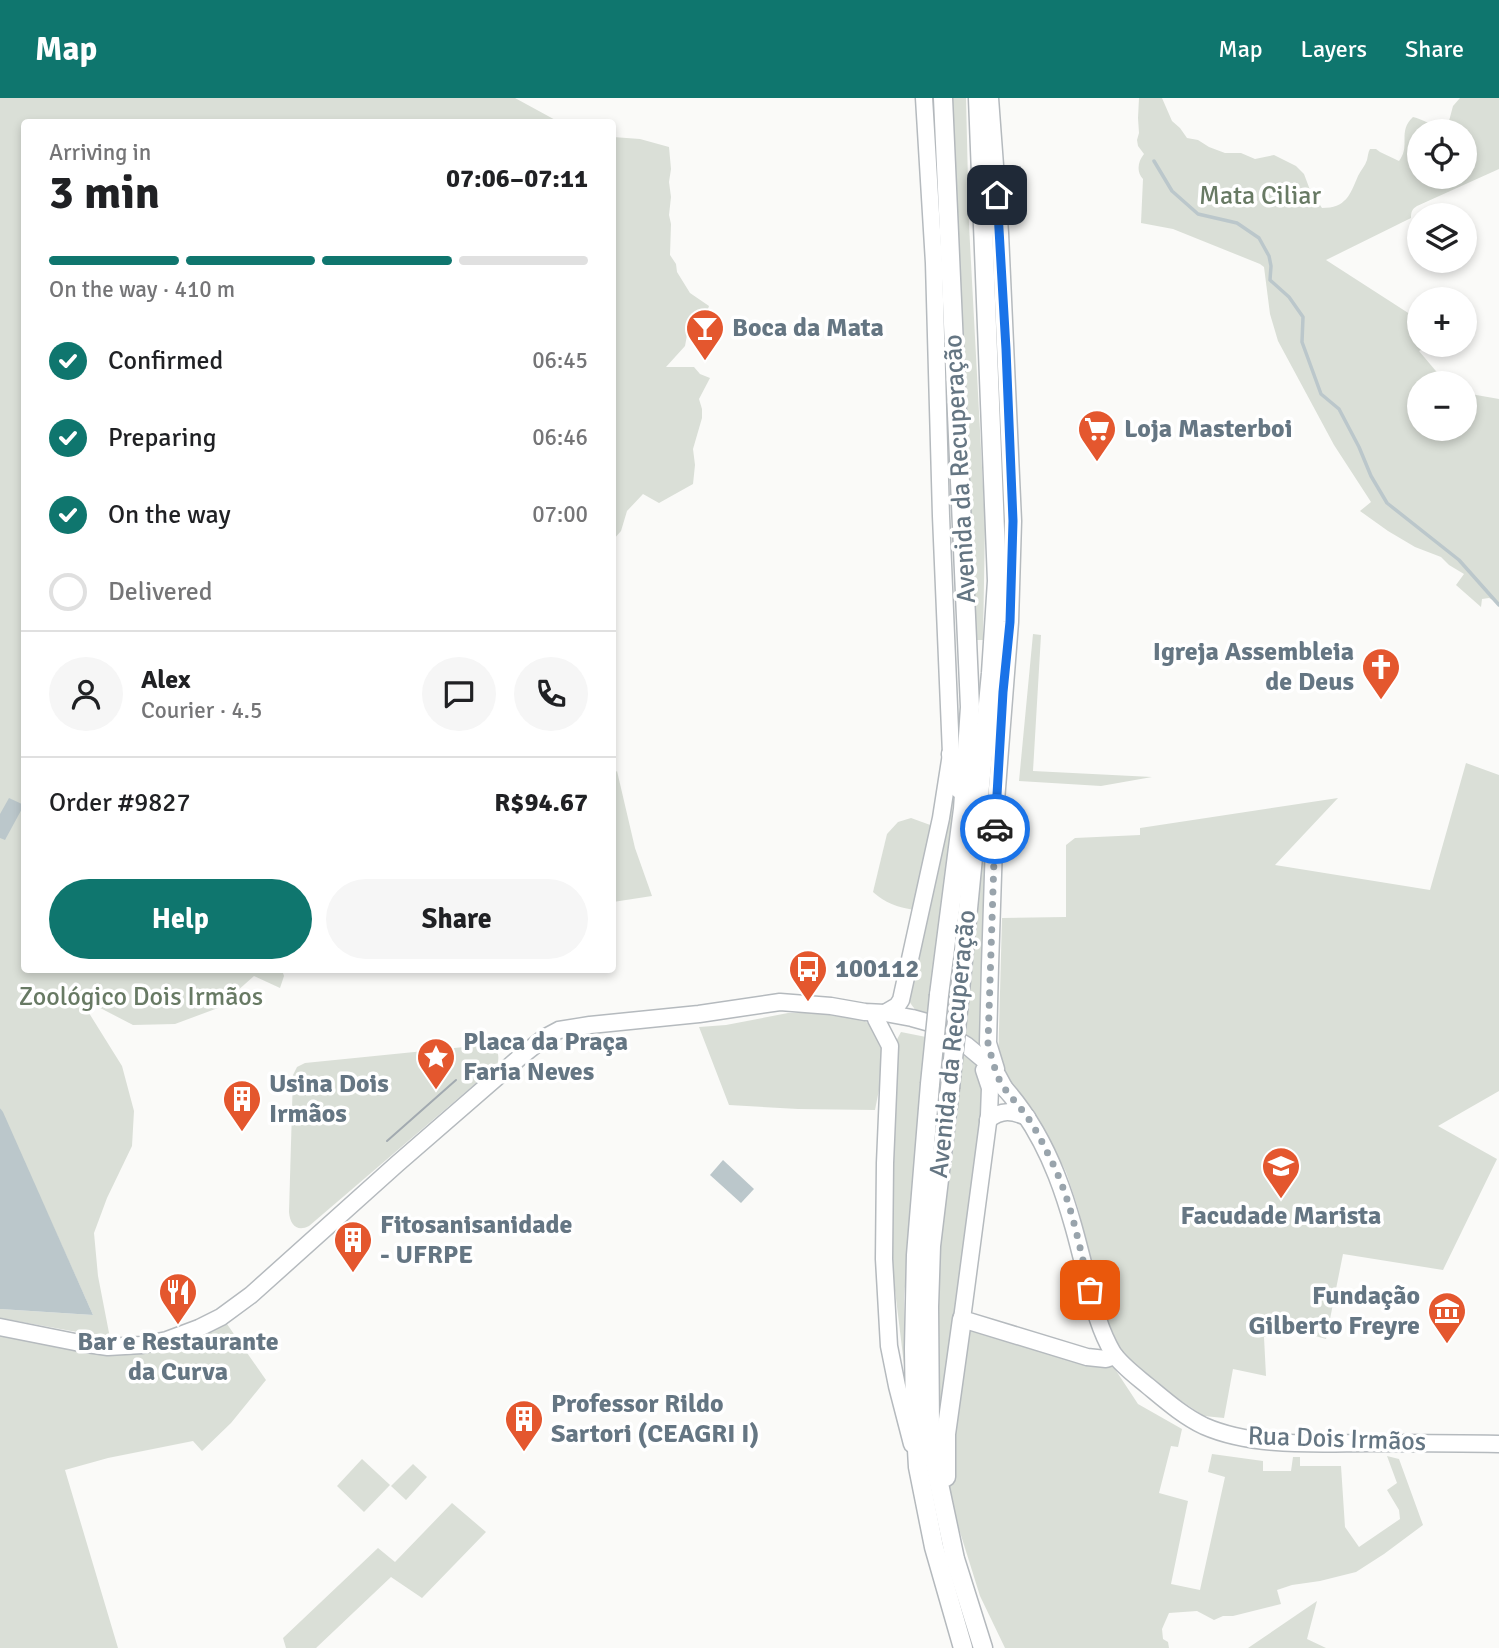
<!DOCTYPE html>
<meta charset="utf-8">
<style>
:root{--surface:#fff;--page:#f6f6f6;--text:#202124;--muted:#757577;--line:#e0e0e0;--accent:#0f766e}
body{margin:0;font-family:Signika,sans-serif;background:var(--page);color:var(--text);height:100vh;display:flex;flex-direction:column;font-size:26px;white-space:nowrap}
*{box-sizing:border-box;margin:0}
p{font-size:23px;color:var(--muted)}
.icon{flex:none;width:38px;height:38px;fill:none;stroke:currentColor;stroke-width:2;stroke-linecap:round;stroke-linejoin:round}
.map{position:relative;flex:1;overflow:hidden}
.side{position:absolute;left:21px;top:21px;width:595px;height:854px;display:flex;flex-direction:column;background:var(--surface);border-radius:7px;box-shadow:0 4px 10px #0003}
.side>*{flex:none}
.fabs{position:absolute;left:1407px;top:21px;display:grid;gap:14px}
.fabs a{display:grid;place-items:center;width:70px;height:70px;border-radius:50%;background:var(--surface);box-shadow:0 4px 10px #0003;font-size:35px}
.pin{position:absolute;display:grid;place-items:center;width:60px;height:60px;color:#fff;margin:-30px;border-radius:14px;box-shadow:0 4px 10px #0006}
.courier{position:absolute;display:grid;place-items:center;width:70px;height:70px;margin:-35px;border:5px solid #1a73e8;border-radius:50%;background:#fff;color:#222;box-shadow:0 2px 9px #0007}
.headline em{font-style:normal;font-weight:700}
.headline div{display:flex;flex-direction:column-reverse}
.headline{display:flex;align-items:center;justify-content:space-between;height:119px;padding:0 28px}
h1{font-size:46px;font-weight:700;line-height:52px}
.bar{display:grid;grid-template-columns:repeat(4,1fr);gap:10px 7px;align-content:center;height:84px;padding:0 28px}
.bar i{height:9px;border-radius:5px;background:var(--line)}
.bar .active{background:var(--accent)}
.bar p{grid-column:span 4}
.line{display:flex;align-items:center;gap:18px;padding:0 28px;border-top:2px solid var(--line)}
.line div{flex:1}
.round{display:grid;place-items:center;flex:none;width:74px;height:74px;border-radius:37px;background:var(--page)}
ol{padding:0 28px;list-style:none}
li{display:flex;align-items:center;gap:21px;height:77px}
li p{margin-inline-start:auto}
li .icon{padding:7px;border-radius:50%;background:var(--accent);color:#fff;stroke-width:4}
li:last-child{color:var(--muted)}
li i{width:38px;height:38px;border:4px solid var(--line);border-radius:50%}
.button{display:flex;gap:14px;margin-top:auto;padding:14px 28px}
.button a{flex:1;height:80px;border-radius:42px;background:var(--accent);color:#fff;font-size:28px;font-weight:700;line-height:80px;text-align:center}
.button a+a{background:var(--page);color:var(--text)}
header{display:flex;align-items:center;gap:42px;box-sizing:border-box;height:98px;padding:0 35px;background:var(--accent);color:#fff}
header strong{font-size:33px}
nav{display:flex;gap:38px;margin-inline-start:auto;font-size:24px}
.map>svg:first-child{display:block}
.green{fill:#dadfd7;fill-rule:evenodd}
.water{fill:#bbc7cb}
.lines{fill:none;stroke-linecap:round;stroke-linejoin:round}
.stream{stroke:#bbc7cb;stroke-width:3.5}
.major-casing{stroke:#b5babe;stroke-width:19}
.highway-casing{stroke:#b4b9bd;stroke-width:21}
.major{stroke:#fff;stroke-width:16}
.highway{stroke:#fff;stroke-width:18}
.tram{stroke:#a2aab0;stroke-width:2}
.highway-bridge-casing{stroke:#b4b9bd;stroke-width:21;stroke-linecap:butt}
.highway-bridge{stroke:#fff;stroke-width:18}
.done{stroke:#99a4ac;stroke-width:7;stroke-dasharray:0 12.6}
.route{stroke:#1a73e8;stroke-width:9}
.labels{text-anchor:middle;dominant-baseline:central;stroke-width:7;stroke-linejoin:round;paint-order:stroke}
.park-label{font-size:26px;fill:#687a64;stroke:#fff}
.poi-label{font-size:26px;font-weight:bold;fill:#657683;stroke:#fff;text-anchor:start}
.street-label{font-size:26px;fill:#657683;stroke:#fff}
</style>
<header>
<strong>Map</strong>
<nav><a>Map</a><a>Layers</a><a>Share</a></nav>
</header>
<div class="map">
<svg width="1499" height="1550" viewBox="0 0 1499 1550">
<rect width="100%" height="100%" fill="#fafaf8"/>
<g class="green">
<polygon points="0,0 515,0 559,24 24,24 24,872 282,872 284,878 280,890 254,878 218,910 175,926 133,927 79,899 122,968 134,1013 132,1048 107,1100 94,1135 98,1178 110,1240 0,1220 0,1211 93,1217 0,1010"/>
<polygon points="952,0 966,0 969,127 985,426 983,542 974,542 958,205"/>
<path d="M1139,0H1162L1172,23L1180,30L1187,40L1198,42L1209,49L1225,55H1241L1255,61L1274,57L1296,68L1304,76L1310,92L1322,110C1346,110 1350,97 1358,78C1361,72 1365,68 1367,62C1368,58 1368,54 1370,51H1376L1380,54L1399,63C1411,48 1397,34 1413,19C1428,23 1433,31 1449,23L1453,8L1460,0H1499V71L1417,108C1412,111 1411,114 1411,120L1326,162L1416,220L1419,225V247H1430L1419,253L1446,285H1419V331H1465V295L1499,301V505L1489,500L1482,501L1481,509L1456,487L1464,476L1449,467L1441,459L1415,449L1388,433L1360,413L1371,404L1334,347L1278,243L1270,216L1264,169L1260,166L1173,131L1141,125L1143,81C1136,74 1138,63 1144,56L1138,48L1137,42L1139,35L1138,20ZM1419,33H1465V79H1419Z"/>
<polygon points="613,39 640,41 669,49 671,71 669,84 671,99 669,117 671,126 670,157 676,166 677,174 690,195 709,208 707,214 687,237 685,248 666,269 694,269 700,276 710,280 699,301 702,311 702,320 693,351 695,367 693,386 659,405 643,396 627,413 621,433 613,442"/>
<polygon points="986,68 991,77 1008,436 982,948 962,943 993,611"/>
<polygon points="1033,536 1041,537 1033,673 1152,679 1101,688 1019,683"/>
<polygon points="1466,665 1499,677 1499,993 1438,1028 1497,1061 1443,1172 1343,1156 1326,1241 1301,1234 1264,1239 1266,1278 1233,1271 1224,1320 1204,1318 1142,1277 1130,1264 1118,1247 1104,1214 1091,1174 1079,1113 1066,1074 1051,1045 1021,998 998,969 1002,820 1066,819 1066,747 1075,740 1140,737 1140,730 1338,700 1275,767 1430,792"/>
<polygon points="617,673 635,750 652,798 613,804 612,677"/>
<path d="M953,692L952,738L930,916C920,919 914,911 909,903Z"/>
<path d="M911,720L933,728L914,812C897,809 885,805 873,794L887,736L898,724Z"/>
<path d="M788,915C812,915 858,911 875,931C880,937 883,945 887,951L875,1012L798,1011L729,1007L699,929L726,927Z"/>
<polygon points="901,934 926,939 904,1200 906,1283 891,1159 894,947"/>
<path d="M484,947C496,947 501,956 497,967L309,1128C297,1134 290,1127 289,1114L293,977L297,969L305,965Z"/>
<polygon points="960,955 983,971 985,1008 940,1330 936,1314 936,1149"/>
<polygon points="227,1226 266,1282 231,1325 202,1353 193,1343 108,1360 65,1372 118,1550 0,1550 0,1231 91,1255 163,1252"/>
<polygon points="967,1227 1111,1265 1138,1306 1182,1331 1178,1349 1171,1348 1159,1395 1188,1403 1171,1486 1200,1492 1225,1379 1208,1374 1212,1356 1263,1363 1263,1373 1291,1373 1293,1359 1300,1359 1300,1368 1341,1368 1345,1429 1359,1449 1400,1421 1399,1412 1387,1392 1397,1385 1387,1358 1399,1361 1423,1427 1384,1456 1356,1474 1320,1483 1292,1487 1277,1492 1281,1506 1233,1518 1223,1518 1214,1522 1197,1513 1169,1515 1162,1531 1163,1541 1168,1544 1169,1550 1005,1550 980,1498 949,1399 952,1343"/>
<polygon points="362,1361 390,1387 364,1414 337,1388"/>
<polygon points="413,1366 427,1379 406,1402 391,1388"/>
<polygon points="452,1405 486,1434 422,1500 391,1479 316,1550 286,1550 283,1540 378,1450 395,1464"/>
<polygon points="1317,1503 1307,1541 1326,1550 1248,1550"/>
</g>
<g class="water">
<polygon points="9,700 24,707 5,742 0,740 0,716"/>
<polygon points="0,1010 3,1014 93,1217 0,1211"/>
<polygon points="723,1062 754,1091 741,1105 710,1077"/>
</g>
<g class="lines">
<polyline class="stream" points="1154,63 1172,93 1198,116 1237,125 1259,140 1269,158 1271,168 1270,182 1289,199 1303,219 1302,244 1321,296 1339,311 1359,349 1371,378 1387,405 1459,462 1499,507"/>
<defs>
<g id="major">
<polyline points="990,0 1000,135 1013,423 1010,524 995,716 990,868 988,945 996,971"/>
<polyline points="885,915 897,908 901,902 941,720 951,656 941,418 934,165 924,0"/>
<polyline points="876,921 890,948 885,1065 884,1161 889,1248 897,1288 912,1346"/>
<polyline points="984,972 990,990 989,1017 962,1221 1087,1259 1106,1261 1115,1258"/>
<path d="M999,984C1053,1041 1070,1112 1088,1185C1094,1209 1100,1233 1113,1255C1121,1267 1136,1278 1148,1288C1165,1302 1183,1318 1204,1328C1254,1350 1318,1345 1372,1345C1414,1345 1457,1345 1499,1346"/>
<path d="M988,1022C1002,1011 1012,1013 1027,1019"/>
<polyline points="0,1229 80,1245 108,1249 142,1247 167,1242 199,1230 221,1219 251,1197 397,1066 519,960 544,940 559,932 590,927 699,916 780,904 831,908 865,914 885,915 912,920 930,925 966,947 984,962 998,978 1005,991"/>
</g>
<g id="highway">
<polyline points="951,656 959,691"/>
<polyline points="939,897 963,711 970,609 943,0"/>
<polyline points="959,903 991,575 997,483 978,0"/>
<polyline points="930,986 916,1157 914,1251 915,1317 918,1369 934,1449 963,1550"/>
<polyline points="950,990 931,1148 929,1209 930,1327 934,1362 955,1461 983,1550"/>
<polyline points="946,1379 946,1336 962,1221"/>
</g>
</defs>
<use href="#major" class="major-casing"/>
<use href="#highway" class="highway-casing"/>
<use href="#major" class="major"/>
<use href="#highway" class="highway"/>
<polyline class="tram" points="387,1043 456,982"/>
<defs>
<g id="highway-bridge">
<polyline points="930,986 939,897"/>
<polyline points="950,990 959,903"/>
</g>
</defs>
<use href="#highway-bridge" class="highway-bridge-casing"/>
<use href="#highway-bridge" class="highway-bridge"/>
</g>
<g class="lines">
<path class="done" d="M995,731L988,945C991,957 994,970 999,981C1006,995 1019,1007 1028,1020C1036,1032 1043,1045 1049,1058C1071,1099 1079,1148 1090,1192"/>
<polyline class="route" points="995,731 1003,594 1010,524 1013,423 1006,251 997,97"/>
</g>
<defs>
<symbol id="bar-pin" viewBox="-11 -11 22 30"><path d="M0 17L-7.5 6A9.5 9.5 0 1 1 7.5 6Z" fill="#e4572e" stroke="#fff"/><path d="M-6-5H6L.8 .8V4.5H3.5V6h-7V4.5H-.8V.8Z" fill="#fff"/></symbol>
<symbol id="supermarket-pin" viewBox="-11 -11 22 30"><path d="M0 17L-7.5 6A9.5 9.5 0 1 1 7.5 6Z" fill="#e4572e" stroke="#fff"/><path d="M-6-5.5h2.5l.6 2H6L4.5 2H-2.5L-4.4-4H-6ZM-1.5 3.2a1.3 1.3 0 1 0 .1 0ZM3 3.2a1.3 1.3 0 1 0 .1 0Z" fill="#fff"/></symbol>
<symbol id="church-pin" viewBox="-11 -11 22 30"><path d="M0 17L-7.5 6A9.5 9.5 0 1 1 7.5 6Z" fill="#e4572e" stroke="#fff"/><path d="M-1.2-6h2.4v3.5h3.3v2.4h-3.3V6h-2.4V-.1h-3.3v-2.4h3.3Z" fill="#fff"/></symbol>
<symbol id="bus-pin" viewBox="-11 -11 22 30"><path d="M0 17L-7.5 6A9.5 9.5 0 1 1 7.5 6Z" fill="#e4572e" stroke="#fff"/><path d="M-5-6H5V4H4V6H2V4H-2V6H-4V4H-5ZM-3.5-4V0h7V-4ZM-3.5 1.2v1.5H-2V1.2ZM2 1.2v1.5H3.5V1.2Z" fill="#fff"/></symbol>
<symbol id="sight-pin" viewBox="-11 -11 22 30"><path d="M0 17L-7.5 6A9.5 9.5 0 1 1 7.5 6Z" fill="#e4572e" stroke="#fff"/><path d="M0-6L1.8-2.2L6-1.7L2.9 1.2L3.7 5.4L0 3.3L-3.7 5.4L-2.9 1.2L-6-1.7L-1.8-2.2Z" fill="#fff"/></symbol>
<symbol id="building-pin" viewBox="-11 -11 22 30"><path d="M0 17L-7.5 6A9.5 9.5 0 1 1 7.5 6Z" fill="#e4572e" stroke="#fff"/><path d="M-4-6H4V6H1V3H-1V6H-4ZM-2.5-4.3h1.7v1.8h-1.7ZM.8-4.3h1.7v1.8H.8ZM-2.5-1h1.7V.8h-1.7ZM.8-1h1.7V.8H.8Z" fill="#fff"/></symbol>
<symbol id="university-pin" viewBox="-11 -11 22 30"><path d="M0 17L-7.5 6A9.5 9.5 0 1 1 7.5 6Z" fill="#e4572e" stroke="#fff"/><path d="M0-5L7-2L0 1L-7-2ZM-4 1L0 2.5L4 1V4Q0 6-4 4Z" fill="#fff"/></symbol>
<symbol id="restaurant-pin" viewBox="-11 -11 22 30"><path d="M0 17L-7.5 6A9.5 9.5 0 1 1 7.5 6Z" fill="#e4572e" stroke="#fff"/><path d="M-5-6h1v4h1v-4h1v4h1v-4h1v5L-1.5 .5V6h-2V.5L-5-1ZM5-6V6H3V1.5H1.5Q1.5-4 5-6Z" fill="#fff"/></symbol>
<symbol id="museum-pin" viewBox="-11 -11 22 30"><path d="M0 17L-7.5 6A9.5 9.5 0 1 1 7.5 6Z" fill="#e4572e" stroke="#fff"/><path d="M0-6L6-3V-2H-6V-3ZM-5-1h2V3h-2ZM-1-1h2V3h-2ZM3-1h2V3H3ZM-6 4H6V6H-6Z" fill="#fff"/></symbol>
</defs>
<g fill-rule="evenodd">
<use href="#bar-pin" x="683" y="208" width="44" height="60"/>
<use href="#supermarket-pin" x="1075" y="309" width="44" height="60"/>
<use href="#church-pin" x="1359" y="547" width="44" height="60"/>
<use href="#bus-pin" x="786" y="849" width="44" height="60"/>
<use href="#sight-pin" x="414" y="937" width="44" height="60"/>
<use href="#building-pin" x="220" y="979" width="44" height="60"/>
<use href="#university-pin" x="1259" y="1046" width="44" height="60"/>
<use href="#building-pin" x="331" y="1120" width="44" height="60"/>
<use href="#restaurant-pin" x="156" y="1172" width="44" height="60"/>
<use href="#museum-pin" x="1425" y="1191" width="44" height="60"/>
<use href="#building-pin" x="502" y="1299" width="44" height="60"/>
</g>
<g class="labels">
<g class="park-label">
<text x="1260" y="98">Mata Ciliar</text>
<text x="141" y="899">Zoológico Dois Irmãos</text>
</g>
<g class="poi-label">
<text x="732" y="230">Boca da Mata</text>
<text x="1124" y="331">Loja Masterboi</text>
<text x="1354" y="554" text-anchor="end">Igreja Assembleia<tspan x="1354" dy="30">de Deus</tspan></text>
<text x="835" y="871">100112</text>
<text x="463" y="944">Placa da Praça<tspan x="463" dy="30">Faria Neves</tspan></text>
<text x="269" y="986">Usina Dois<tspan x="269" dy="30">Irmãos</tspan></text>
<text x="1281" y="1118" text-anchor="middle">Facudade Marista</text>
<text x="380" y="1127">Fitosanisanidade<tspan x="380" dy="30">- UFRPE</tspan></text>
<text x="1420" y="1198" text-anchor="end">Fundação<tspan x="1420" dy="30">Gilberto Freyre</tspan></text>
<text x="178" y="1244" text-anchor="middle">Bar e Restaurante<tspan x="178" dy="30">da Curva</tspan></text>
<text x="551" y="1306">Professor Rildo<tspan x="551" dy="30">Sartori (CEAGRI I)</tspan></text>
</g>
<g class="street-label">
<text transform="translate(960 371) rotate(-93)">Avenida da Recuperação</text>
<text transform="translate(953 946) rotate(-84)">Avenida da Recuperação</text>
<text transform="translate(1337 1341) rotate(2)">Rua Dois Irmãos</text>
</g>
</g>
</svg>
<div class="fabs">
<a><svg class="icon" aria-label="locate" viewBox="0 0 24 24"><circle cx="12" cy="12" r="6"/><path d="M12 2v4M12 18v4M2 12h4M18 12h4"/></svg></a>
<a><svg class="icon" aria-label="layers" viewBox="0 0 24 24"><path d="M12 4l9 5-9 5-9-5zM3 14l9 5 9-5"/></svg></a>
<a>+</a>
<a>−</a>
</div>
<div class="pin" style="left:1090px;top:1192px;background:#ea580c"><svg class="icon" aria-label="bag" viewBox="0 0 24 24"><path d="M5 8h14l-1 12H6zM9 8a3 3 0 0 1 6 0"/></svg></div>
<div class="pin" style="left:997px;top:97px;background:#1f2937"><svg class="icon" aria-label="home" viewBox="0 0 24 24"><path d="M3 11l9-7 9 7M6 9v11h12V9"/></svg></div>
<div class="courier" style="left:995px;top:731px"><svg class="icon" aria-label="car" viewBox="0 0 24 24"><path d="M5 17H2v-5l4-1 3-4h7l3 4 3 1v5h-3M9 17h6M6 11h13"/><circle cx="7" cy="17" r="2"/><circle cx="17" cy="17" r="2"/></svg></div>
<section class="side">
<div class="headline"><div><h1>3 min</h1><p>Arriving in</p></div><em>07:06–07:11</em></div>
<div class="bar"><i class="active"></i><i class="active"></i><i class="active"></i><i></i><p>On the way · 410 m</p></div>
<ol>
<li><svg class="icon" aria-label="check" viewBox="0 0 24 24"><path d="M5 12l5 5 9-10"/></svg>Confirmed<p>06:45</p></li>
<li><svg class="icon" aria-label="check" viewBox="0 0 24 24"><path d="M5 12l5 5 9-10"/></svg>Preparing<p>06:46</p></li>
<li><svg class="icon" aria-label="check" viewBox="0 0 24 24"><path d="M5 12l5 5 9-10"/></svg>On the way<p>07:00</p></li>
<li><i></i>Delivered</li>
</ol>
<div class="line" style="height:126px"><a class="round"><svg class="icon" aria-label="person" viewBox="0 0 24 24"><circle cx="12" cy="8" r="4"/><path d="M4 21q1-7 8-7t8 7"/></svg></a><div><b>Alex</b><p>Courier · 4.5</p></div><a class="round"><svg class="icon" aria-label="chat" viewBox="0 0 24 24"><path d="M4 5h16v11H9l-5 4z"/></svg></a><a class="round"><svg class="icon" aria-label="phone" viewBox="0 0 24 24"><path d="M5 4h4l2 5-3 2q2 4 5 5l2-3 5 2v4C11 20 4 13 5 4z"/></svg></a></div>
<div class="line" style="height:91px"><div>Order #9827</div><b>R$94.67</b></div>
<div class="button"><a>Help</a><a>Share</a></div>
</section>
</div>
